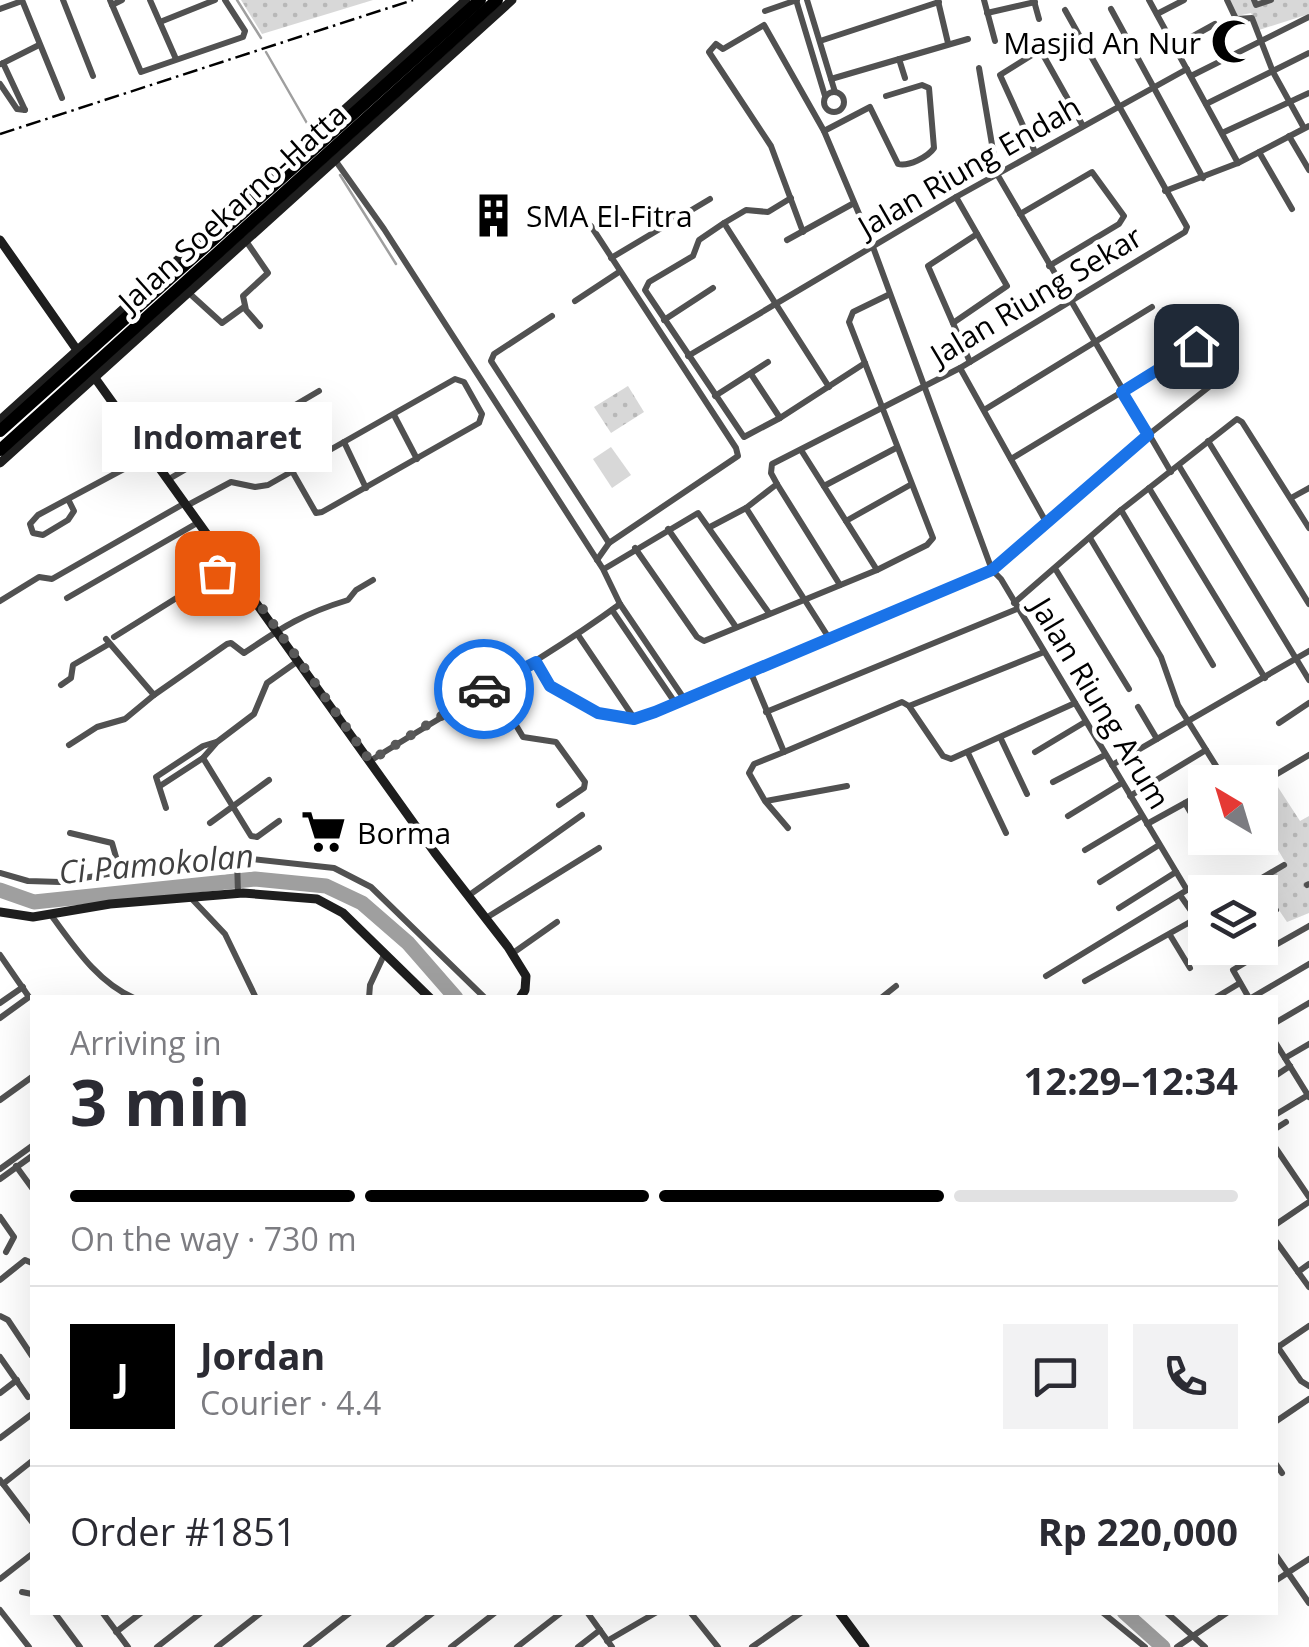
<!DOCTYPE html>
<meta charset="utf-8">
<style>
:root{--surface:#fff;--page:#f2f2f3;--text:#2b2b33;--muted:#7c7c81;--line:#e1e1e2;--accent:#000}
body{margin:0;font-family:"Open Sans",sans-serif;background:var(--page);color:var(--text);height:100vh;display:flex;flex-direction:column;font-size:38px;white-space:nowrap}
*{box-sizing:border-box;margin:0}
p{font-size:32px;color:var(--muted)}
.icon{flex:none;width:55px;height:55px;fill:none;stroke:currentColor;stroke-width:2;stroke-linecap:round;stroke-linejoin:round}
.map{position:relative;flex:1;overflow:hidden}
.details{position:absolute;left:30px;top:995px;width:1248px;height:620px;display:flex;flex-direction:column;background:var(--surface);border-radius:0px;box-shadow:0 10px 40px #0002}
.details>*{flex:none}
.needle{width:65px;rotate:322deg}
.tools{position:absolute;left:1188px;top:765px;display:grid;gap:20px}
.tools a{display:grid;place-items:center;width:90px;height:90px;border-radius:0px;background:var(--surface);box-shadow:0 10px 40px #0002;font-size:50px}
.pin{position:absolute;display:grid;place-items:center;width:85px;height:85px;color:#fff;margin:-42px;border-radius:20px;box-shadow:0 5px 15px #0006}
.courier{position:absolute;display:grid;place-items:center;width:100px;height:100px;margin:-50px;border:8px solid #1a73e8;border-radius:50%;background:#fff;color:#222;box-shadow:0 2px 12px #0007}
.bubble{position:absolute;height:70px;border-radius:0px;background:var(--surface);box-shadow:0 10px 40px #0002;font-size:32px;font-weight:700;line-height:70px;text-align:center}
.overview em{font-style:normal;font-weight:700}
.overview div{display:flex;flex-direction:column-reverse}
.overview{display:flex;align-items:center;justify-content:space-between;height:170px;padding:0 40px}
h1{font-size:65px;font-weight:700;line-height:75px}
.bar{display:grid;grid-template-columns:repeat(4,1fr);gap:15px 10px;align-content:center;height:120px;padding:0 40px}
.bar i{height:12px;border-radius:8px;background:var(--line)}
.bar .on{background:var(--accent)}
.bar p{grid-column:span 4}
.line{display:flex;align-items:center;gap:25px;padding:0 40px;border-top:2px solid var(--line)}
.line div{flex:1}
.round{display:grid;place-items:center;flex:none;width:105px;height:105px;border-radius:0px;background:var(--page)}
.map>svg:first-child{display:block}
.grass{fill:url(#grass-dots)}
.park{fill:#d8d8d8}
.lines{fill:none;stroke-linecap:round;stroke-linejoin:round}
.stream{stroke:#9f9f9f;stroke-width:2.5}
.river{stroke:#9f9f9f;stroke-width:15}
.street{stroke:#515151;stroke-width:6}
.secondary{stroke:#1e1e1e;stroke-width:9}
.highway{stroke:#000;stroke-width:12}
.rail{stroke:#000;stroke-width:2.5;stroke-dasharray:15 5 2.5 5;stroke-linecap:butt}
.done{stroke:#595959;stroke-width:10;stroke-dasharray:0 18}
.route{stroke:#1a73e8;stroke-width:12}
.labels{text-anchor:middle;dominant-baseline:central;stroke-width:9;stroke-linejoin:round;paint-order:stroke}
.poi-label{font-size:30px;fill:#000;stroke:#fff;text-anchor:start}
.street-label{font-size:30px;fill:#000;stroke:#fff}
.water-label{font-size:32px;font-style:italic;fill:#404040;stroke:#fff}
</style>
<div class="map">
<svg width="1309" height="1647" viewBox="0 0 1309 1647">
<defs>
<pattern id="grass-dots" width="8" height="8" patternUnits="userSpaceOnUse" patternTransform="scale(2.5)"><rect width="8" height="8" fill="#d8d8d8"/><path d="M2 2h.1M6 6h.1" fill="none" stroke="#b8b8b8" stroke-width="1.8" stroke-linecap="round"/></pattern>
</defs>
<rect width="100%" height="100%" fill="#fff"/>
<g class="grass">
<polygon points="241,0 373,0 262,34"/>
<polygon points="1230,0 1309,0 1309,14 1259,30 1251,13 1237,16"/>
<polygon points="628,386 644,412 611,433 594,407"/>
<polygon points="1274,781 1300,821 1309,816 1309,913 1287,922 1260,882 1287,865 1262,823 1278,809 1263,789"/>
</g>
<polygon class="park" points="611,447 631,475 612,488 593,459"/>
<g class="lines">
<g class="stream">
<polyline points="237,0 261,38"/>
<polyline points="266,52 308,125"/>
<polyline points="340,175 396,264"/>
</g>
<g class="river">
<polyline points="0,890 34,902 255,879 326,886 362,903 408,943 456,998"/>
<polyline points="1124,1612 1163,1647"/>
</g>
<g class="street">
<polyline points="22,0 62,98"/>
<polyline points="63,0 93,76"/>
<polyline points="110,0 141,72 243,37 245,31 225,0"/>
<polyline points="150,0 176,59"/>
<polyline points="796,0 825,96"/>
<polyline points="807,0 835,92"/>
<polyline points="984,0 995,41"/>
<polyline points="1149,0 1238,163"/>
<polyline points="1227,0 1236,19 1252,18 1273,72 1304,128"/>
<polyline points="1254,0 1256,5 1271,0"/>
<polyline points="938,1 948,43"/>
<polyline points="1034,1 1039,19"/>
<polyline points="112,5 122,0"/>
<polyline points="0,9 22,1"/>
<polyline points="1111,9 1203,178"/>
<polyline points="765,11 797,0"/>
<polyline points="987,13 1035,2"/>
<polyline points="1157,14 1184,0"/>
<polyline points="160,22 215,0"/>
<polyline points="820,41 939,2"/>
<polyline points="1037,44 1083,126"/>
<polyline points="1175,46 1215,24"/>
<polyline points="899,59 905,78"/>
<polyline points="3,63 25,110"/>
<polyline points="1,64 39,45"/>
<polyline points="979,68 997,174 1171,472"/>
<polyline points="1191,76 1309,17"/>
<polyline points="831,79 968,39"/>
<polyline points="0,84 17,109 25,110"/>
<circle cx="834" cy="102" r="10"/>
<polyline points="1206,104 1309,53"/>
<path d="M824,131L870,107L898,164C908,167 928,157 934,148L929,88L922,85L886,96"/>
<polyline points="1222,133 1309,93"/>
<polyline points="1289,136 1309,170"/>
<polyline points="1035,152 1000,75 1040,50"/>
<polyline points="1259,152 1292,209"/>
<polyline points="335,160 384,229 603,569 620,604 685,700"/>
<polyline points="1165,191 1238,163 1309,126"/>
<polyline points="791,198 768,212 746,210 724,223 699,240 693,256 649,282 645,290 744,437 780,418 865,363"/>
<polyline points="1020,214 1092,172 1124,216 1119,224 1049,266"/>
<polyline points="724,223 829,387"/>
<polyline points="803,232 771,146 709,52 716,44 723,49 764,25 824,131 873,247 992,570 1001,579 1187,890 1207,889 1212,892"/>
<polyline points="787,240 854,203"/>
<polyline points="246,241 268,273 243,296 246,310 260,326"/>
<polyline points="611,258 710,199"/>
<polyline points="189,293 222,323 244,307"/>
<polyline points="575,301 619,272"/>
<polyline points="552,316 494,354 491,361 609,543 738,456 736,448 591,226"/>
<polyline points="664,320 713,288"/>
<polyline points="953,323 1007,286 956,197"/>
<polyline points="688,356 956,197 1187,69"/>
<polyline points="970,362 928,266 977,234"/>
<polyline points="960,368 1046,522"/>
<polyline points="751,374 780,418"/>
<polyline points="715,396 768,362"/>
<polyline points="984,410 1152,307"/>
<polyline points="394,415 417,459"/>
<polyline points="1208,441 1309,604"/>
<polyline points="344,442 366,488"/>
<polyline points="801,450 877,570"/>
<polyline points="1011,459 1196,347"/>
<polyline points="1179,466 1309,680"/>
<polyline points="169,479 319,391"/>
<polyline points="777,484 840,585"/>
<polyline points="824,486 896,448"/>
<polyline points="1149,488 1265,678"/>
<polyline points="1291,498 1309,488"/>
<polyline points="68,499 74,511 68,520 43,535 33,533 30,524 38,515 150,455"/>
<polyline points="188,505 231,482 255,487 268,485 455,379 464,382 482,414 479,423 322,512 316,513 292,471"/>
<polyline points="746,508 829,638"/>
<polyline points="1121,510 1213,665"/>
<polyline points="846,521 910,485"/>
<polyline points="710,527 746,508 777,484 771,473 772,464 960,368 1185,232 1187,227 1065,10"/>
<polyline points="668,529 736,627"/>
<polyline points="1090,538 1161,657 1178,705 1223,777 1222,782"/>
<polyline points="635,548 697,637 704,641 877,570 927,545 933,538 849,322 853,312 888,295"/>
<polyline points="597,560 609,543"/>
<polyline points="604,569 698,513 769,613"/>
<polyline points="1056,570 1129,689"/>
<polyline points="67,598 199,522"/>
<polyline points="0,601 39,577 52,579 185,503"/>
<polyline points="1014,603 1121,510 1237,419 1242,422 1309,528"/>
<polyline points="612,610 676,704"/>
<polyline points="578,635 634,718"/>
<polyline points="114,637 231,564"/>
<path d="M106,639L154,695L227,644L231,643L244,653C283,627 302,614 348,600L356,590L373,580"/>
<path d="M536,662C553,701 596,713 634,719L992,570L1148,435L1214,383V376L1183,325"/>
<polyline points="751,673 784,752 754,764 749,773 765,801 788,828"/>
<polyline points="61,685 71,678 73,665 109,644"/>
<polyline points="492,685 523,737 556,742 585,782 584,788 559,805"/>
<polyline points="909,706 1044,652"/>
<polyline points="1138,707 1157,739"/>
<polyline points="766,712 1017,609"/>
<polyline points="1279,723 1309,703"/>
<polyline points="1001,739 1027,794"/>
<polyline points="69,745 97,727 125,719 154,695"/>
<polyline points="784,752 902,702 909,706 943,756 951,759 1075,703"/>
<polyline points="1035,752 1085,722"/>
<polyline points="968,753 1006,833"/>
<polyline points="203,758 251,836 257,837 279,821"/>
<path d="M370,761C454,708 541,662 620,604"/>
<polyline points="1112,765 1309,651"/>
<polyline points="1272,777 1309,755"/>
<polyline points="1053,782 1105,755"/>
<polyline points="160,786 203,758 217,742 254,714 267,683 298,661"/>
<polyline points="1130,796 1206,750"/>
<polyline points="766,801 847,786"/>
<polyline points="1185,803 1205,837"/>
<polyline points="166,808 156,777 203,746 216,742"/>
<polyline points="1068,816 1122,783"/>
<polyline points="210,823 269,780"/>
<polyline points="1147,824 1205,792"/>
<polyline points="70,833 112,843 120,871"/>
<polyline points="1085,850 1142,816"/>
<polyline points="237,859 238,894"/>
<polyline points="0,873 28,881 60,882 143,868 251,859 334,868 371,887 485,998"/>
<polyline points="1100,882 1159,845"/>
<polyline points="1307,885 1309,884"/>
<polyline points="1238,892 1284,865"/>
<polyline points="468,896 582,815"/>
<polyline points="191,898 225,934 256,998"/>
<polyline points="1119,908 1176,872"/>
<path d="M51,915C74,946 97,982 134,998"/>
<polyline points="486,918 599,848"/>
<polyline points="1260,920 1276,910"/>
<polyline points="1170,935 1190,968"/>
<polyline points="513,953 557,922"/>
<polyline points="0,955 29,997 0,1018"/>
<polyline points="1256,956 1309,926"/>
<polyline points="1046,976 1187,890"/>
<polyline points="1085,981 1190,922 1194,915 1180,895"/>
<polyline points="369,998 370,985 384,955"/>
<polyline points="881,998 896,986"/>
<polyline points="1215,998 1240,983"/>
<polyline points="1249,998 1233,970 1256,956 1252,948"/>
<polyline points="1251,998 1309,964"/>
<polyline points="0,1003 23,987"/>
<polyline points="1275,1023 1309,1003"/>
<polyline points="1275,1042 1309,1097"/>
<polyline points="1285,1058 1309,1044"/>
<polyline points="1275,1076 1290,1066"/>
<polyline points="0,1100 32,1077"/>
<polyline points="1275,1115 1308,1095"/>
<polyline points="1275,1129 1286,1122"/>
<polyline points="1275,1147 1309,1197"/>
<polyline points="16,1166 32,1188"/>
<polyline points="0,1169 32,1146"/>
<polyline points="0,1179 32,1156"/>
<polyline points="0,1217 14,1237 6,1252"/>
<polyline points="1275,1225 1309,1202"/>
<polyline points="1275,1240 1309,1287"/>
<polyline points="1298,1272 1309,1264"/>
<polyline points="0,1280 25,1260 32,1263"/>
<polyline points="0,1316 8,1320 32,1356"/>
<polyline points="1275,1343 1301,1381 1309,1386"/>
<polyline points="1278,1347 1309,1326"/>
<polyline points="0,1357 28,1397"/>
<polyline points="0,1393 17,1380"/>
<polyline points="1275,1422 1309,1399"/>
<polyline points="0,1438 32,1414"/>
<polyline points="1275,1463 1282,1473"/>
<polyline points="0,1480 32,1522"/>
<polyline points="3,1484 32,1461"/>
<polyline points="1275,1554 1309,1603"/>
<polyline points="0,1579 32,1554"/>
<polyline points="1275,1581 1309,1559"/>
<polyline points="22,1592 32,1594"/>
<polyline points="0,1610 29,1647"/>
<polyline points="54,1612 80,1647"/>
<polyline points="102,1612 128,1647"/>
<polyline points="587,1612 612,1647"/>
<polyline points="690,1612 718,1647"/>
<polyline points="1102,1612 1145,1647"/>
<polyline points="1166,1612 1205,1647"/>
<polyline points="116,1632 142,1612"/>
<polyline points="607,1641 657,1612"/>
<polyline points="157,1647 202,1612"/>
<polyline points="217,1647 262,1612"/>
<polyline points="306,1647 351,1612"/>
<polyline points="389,1647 434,1612"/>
<polyline points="451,1647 496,1612"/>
<polyline points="517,1647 562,1612"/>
<polyline points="578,1647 600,1630"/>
<polyline points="752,1647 802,1612"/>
<polyline points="1177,1647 1228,1612"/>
</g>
<g class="secondary">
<polyline points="0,240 77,350"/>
<polyline points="95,378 435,853 508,947 526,976 525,990 520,998"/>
<polyline points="0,420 466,0"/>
<polyline points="0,463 512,0"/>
<polyline points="0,912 33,917 110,904 243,893 317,899 343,913 430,998"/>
<polyline points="839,1612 865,1647"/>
</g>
<g class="highway">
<polyline points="0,431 480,0"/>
<polyline points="0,450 497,0"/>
</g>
<polyline class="rail" points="0,134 413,0"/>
</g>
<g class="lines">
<polyline class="done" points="217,573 231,564 370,761 484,689"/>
<polyline class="route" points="484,689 536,662 550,686 598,713 634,719 655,712 992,570 1148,435 1122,392 1196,346"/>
</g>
<defs>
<symbol id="mosque-bare" viewBox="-9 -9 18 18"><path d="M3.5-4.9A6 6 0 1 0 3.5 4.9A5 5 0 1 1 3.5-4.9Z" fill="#000" stroke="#fff" stroke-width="2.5" paint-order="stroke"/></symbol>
<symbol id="building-bare" viewBox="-9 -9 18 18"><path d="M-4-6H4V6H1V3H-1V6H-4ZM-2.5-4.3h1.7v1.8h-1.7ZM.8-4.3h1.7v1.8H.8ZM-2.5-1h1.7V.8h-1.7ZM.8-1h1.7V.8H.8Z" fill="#000" stroke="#fff" stroke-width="2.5" paint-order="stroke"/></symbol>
<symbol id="supermarket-bare" viewBox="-9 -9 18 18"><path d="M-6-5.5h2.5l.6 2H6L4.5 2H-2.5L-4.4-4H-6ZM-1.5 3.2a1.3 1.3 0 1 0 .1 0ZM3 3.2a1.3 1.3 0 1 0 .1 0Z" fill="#000" stroke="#fff" stroke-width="2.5" paint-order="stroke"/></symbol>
</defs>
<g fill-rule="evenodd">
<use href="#mosque-bare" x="1202" y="10" width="63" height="63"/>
<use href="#building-bare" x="462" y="184" width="63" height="63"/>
<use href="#supermarket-bare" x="292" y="800" width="63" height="63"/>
</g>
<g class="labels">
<g class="poi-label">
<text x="1201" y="42" text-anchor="end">Masjid An Nur</text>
<text x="526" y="215">SMA El-Fitra</text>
<text x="357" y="832">Borma</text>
</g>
<g class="street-label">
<text transform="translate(969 166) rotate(-30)">Jalan Riung Endah</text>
<text transform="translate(232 207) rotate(-42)">Jalan Soekarno-Hatta</text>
<text transform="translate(1036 295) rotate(-31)">Jalan Riung Sekar</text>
<text transform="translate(1101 703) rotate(59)">Jalan Riung Arum</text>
</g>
<g class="water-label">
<text transform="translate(156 863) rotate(-5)">Ci Pamokolan</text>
</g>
</g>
</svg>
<div class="tools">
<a><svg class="needle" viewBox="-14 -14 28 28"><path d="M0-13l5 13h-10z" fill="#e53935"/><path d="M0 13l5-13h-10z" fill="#7c7c81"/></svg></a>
<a><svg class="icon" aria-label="layers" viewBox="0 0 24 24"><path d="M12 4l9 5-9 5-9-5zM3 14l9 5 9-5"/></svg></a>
</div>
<div class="pin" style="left:217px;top:573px;background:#ea580c"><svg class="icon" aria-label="bag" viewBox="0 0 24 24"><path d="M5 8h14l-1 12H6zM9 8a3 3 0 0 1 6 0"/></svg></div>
<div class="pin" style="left:1196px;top:346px;background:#1f2937"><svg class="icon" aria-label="home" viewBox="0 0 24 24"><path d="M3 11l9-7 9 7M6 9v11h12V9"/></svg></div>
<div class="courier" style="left:484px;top:689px"><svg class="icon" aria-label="car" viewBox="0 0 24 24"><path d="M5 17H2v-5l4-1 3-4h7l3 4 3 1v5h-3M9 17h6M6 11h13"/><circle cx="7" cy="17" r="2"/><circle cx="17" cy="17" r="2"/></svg></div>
<div class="bubble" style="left:102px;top:402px;width:230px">Indomaret</div>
<section class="details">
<div class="overview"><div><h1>3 min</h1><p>Arriving in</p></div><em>12:29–12:34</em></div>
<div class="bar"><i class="on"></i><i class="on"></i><i class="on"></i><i></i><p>On the way · 730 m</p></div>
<div class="line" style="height:180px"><b class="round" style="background:var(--accent);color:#fff">J</b><div><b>Jordan</b><p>Courier · 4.4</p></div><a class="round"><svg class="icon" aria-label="chat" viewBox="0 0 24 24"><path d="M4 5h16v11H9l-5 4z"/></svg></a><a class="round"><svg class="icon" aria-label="phone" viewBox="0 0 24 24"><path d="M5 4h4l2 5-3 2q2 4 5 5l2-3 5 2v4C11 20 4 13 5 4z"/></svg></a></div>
<div class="line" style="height:130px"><div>Order #1851</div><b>Rp 220,000</b></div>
</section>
</div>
